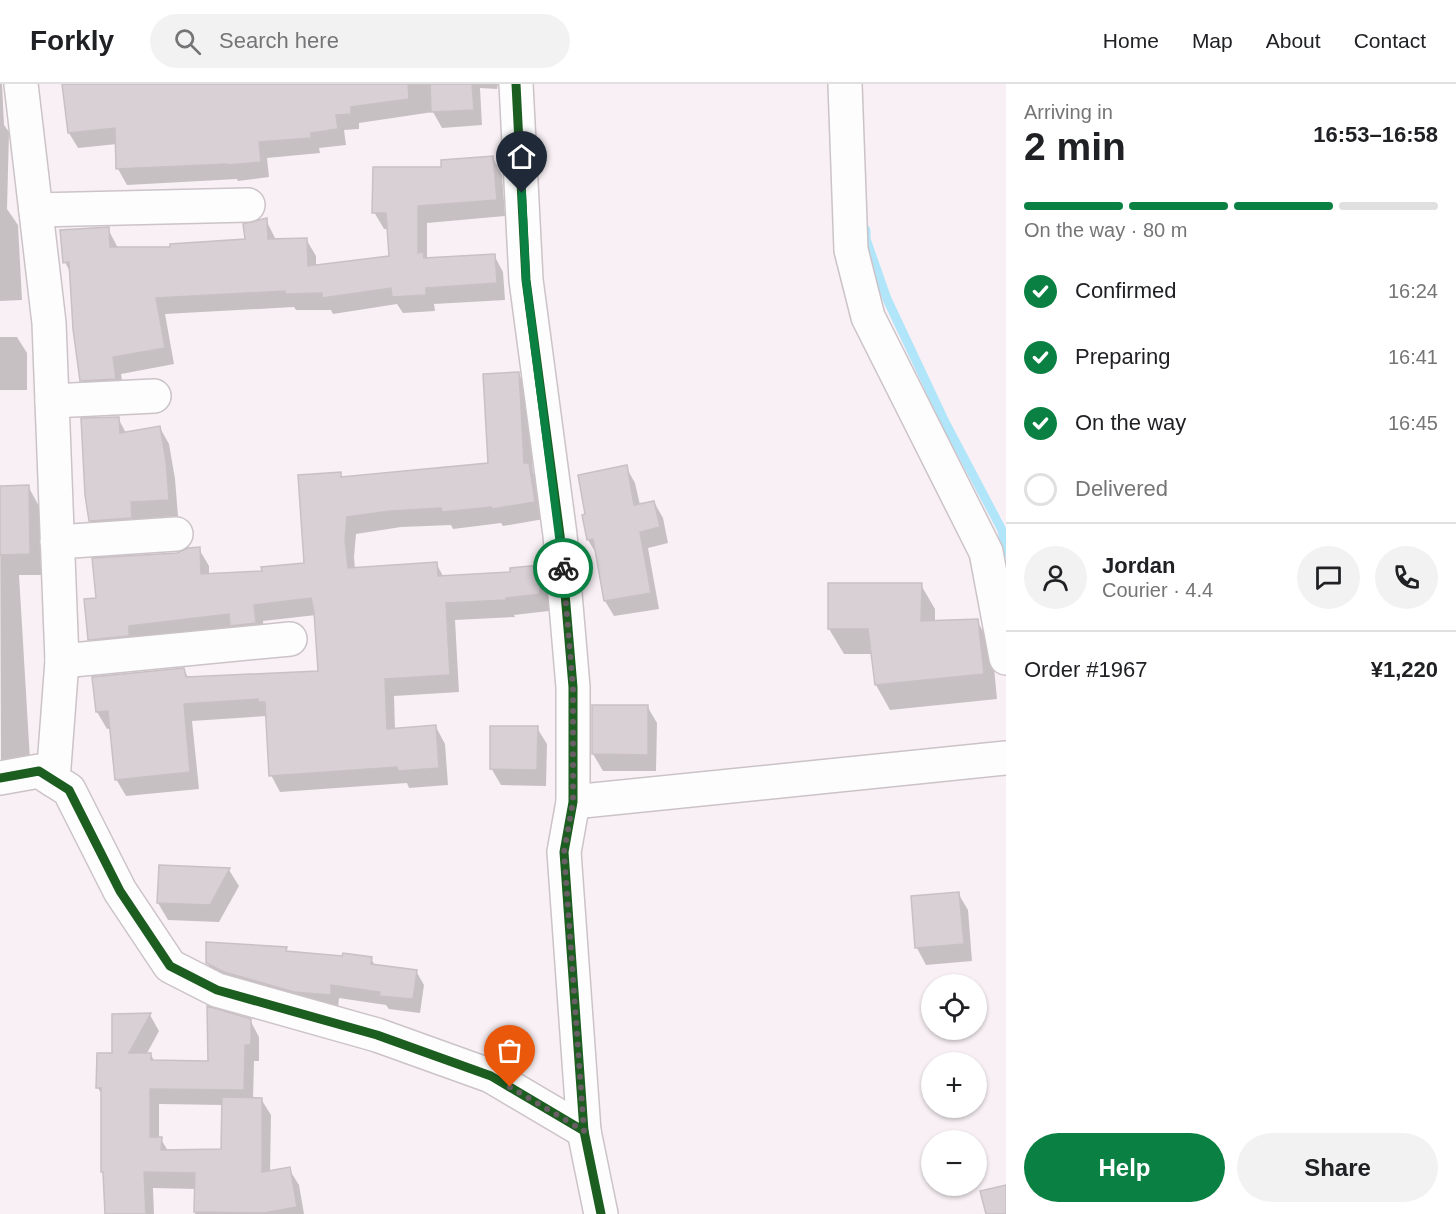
<!DOCTYPE html>
<meta charset="utf-8">
<style>
:root{--surface:#fff;--page:#f2f2f2;--text:#202124;--muted:#757577;--line:#e0e0e0;--accent:#0b8043}
body{margin:0;font-family:Arial,sans-serif;background:var(--page);color:var(--text);height:100vh;display:flex;flex-direction:column;font-size:22px;white-space:nowrap}
*{box-sizing:border-box;margin:0}
p{font-size:20px;color:var(--muted)}
.icon{flex:none;width:33px;height:33px;fill:none;stroke:currentColor;stroke-width:2;stroke-linecap:round;stroke-linejoin:round}
.map{position:relative;flex:1;overflow:hidden}
.sheet{display:flex;flex-direction:column;background:var(--surface);width:450px}
.sheet>*{flex:none}
.buttons{position:absolute;left:921px;top:890px;display:grid;gap:12px}
.buttons a{display:grid;place-items:center;width:66px;height:66px;border-radius:50%;background:var(--surface);box-shadow:0 2px 4px #0004;font-size:30px}
.pin{position:absolute;display:grid;place-items:center;width:51px;height:51px;color:#fff;margin:-62px -26px;border-radius:50% 50% 50% 0;rotate:-45deg;box-shadow:0 0 6px #0007}
.pin .icon{rotate:45deg}
.courier{position:absolute;display:grid;place-items:center;width:60px;height:60px;margin:-30px;border:4px solid #0b8043;border-radius:50%;background:#fff;color:#222;box-shadow:0 2px 8px #0007}
.head em{font-style:normal;font-weight:800}
.head div{display:flex;flex-direction:column-reverse}
.head{display:flex;align-items:center;justify-content:space-between;height:102px;padding:0 18px}
h1{font-size:39px;font-weight:800;line-height:45px}
.bar{display:grid;grid-template-columns:repeat(4,1fr);gap:9px 6px;align-content:center;height:72px;padding:0 18px}
.bar i{height:8px;border-radius:4px;background:var(--line)}
.bar .selected{background:var(--accent)}
.bar p{grid-column:span 4}
.line{display:flex;align-items:center;gap:15px;padding:0 18px;border-top:2px solid var(--line)}
.line div{flex:1}
.round{display:grid;place-items:center;flex:none;width:63px;height:63px;border-radius:32px;background:var(--page)}
ol{padding:0 18px;list-style:none}
li{display:flex;align-items:center;gap:18px;height:66px}
li p{margin-inline-start:auto}
li .icon{padding:6px;border-radius:50%;background:var(--accent);color:#fff;stroke-width:4}
li:last-child{color:var(--muted)}
li i{width:33px;height:33px;border:3px solid var(--line);border-radius:50%}
.primary-button{display:flex;gap:12px;margin-top:auto;padding:12px 18px}
.primary-button a{flex:1;height:69px;border-radius:36px;background:var(--accent);color:#fff;font-size:24px;font-weight:800;line-height:69px;text-align:center}
.primary-button a+a{background:var(--page);color:var(--text)}
header{display:flex;align-items:center;gap:36px;box-sizing:border-box;height:84px;padding:0 30px;background:var(--surface);border-bottom:2px solid var(--line)}
header strong{font-size:28px}
nav{display:flex;gap:33px;margin-inline-start:auto;font-size:21px}
.search{width:420px;height:54px;background:var(--page);display:flex;align-items:center;gap:15px;box-sizing:border-box;padding:0 21px;border-radius:33px;color:var(--muted);font-size:22px}
main{display:flex;flex:1;min-height:0}
.map>svg:first-child{display:block}
.shadow{fill:#0003;fill-rule:evenodd}
.lines{fill:none;stroke-linecap:round;stroke-linejoin:round}
.stream{stroke:#b1e5f9;stroke-width:9}
.building{fill:#d9d0d5;stroke:#c8c0c4;stroke-width:1.5}
.minor-casing{stroke:#cbc3c7;stroke-width:36}
.minor{stroke:#fefdfd;stroke-width:33}
.cycleway-casing{stroke:#fefefe;stroke-width:13}
.cycleway{stroke:#1b5e20;stroke-width:9}
.done{stroke:#685f64;stroke-width:6;stroke-dasharray:0 10.8}
.route{stroke:#0b8043;stroke-width:8}
</style>
<header>
<strong>Forkly</strong>
<div class="search"><svg class="icon" aria-label="search" viewBox="0 0 24 24"><circle cx="10" cy="10" r="6"/><path d="M15 15l6 6"/></svg>Search here</div>
<nav><a>Home</a><a>Map</a><a>About</a><a>Contact</a></nav>
</header>
<main>
<div class="map">
<svg width="1006" height="1130" viewBox="0 0 1006 1130">
<rect width="100%" height="100%" fill="#f8f0f4"/>
<g class="shadow">
<polygon points="0,0 2,0 4,41 9,48 7,125 18,141 22,216 0,217"/>
<polygon points="65,0 498,0 497,5 480,4 482,41 442,44 433,28 359,39 359,45 344,46 346,61 319,64 320,69 267,74 269,93 238,97 237,95 127,101 118,85 117,60 78,64 69,49"/>
<polygon points="493,74 502,91 505,132 427,139 427,175 494,171 503,188 505,216 434,220 435,227 403,229 397,220 333,230 331,226 296,226 294,223 165,230 174,280 121,290 124,311 91,313 82,296 71,190 65,178 108,145 118,164 172,164 246,157 266,136 276,156 306,155 316,172 316,183 390,173 388,145 384,145 374,128 443,85"/>
<polygon points="0,253 17,253 27,269 27,306 0,306"/>
<polygon points="519,290 528,307 533,388 538,397 544,435 503,442 501,439 453,445 451,441 401,443 356,450 354,473 355,485 436,479 444,494 512,490 539,483 549,500 549,527 514,531 515,533 455,536 459,608 394,612 395,645 436,643 445,660 448,701 409,704 407,699 280,708 271,691 267,632 192,637 199,705 126,712 116,695 111,644 107,645 97,628 184,586 189,595 320,589 316,531 263,537 265,556 100,572 90,555 97,515 178,470 199,465 209,482 209,491 263,488 306,480 340,390 342,394 490,381"/>
<polygon points="118,334 126,349 160,344 169,360 175,395 178,432 139,435 141,451 100,453 90,437"/>
<polygon points="626,383 635,399 640,421 654,418 663,434 668,459 648,464 659,525 614,532 605,517 597,471 588,456"/>
<polygon points="28,402 40,424 41,491 19,491 30,676 1,678 0,403"/>
<polygon points="921,501 935,525 935,538 977,537 992,562 997,615 890,626 876,601 873,570 844,570 829,545"/>
<polygon points="593,622 647,622 657,639 656,687 603,687 593,670"/>
<polygon points="537,644 547,660 546,702 501,701 491,684"/>
<polygon points="229,786 239,802 219,838 168,836 158,819"/>
<polygon points="958,809 968,826 972,877 926,881 917,864"/>
<polygon points="286,865 288,869 371,874 375,882 416,887 424,901 420,929 389,925 386,921 339,914 338,925 216,893 208,879"/>
<path d="M113,931H150L159,947L146,971H151L155,978H210L250,936L259,953V977H254L253,1015H261L271,1031L270,1088L289,1085L299,1101L304,1130H195L196,1105L153,1104L154,1130H106L104,1091L103,1088L102,1011L98,1004L114,971ZM159,1020L223,1021V1067H168L161,1055H159Z"/>
</g>
<g class="lines">
<polyline class="stream" points="866,146 866,155 887,215 944,336 1002,446 1006,469"/>
</g>
<g class="building">
<polygon points="62,0 408,0 409,15 351,23 351,30 336,31 338,45 311,49 311,54 259,58 261,78 228,81 227,80 116,85 115,44 68,49"/>
<polygon points="430,0 472,0 474,26 431,28"/>
<polygon points="493,72 497,116 418,122 418,169 423,168 424,174 495,170 497,199 426,204 426,211 392,213 391,204 322,214 322,209 285,210 285,207 156,214 165,264 113,273 116,295 80,297 73,245 69,178 63,179 60,146 109,143 110,163 170,163 170,160 245,155 243,140 267,134 268,155 307,154 308,182 389,172 386,129 372,129 373,83 441,83 441,76"/>
<polygon points="519,288 524,379 529,379 535,418 492,425 491,423 442,428 441,424 390,427 347,433 345,455 348,484 437,478 438,492 510,488 510,484 540,481 540,510 506,514 506,516 446,519 450,591 385,595 387,645 436,641 439,684 398,687 397,683 269,692 265,618 258,618 258,615 184,620 190,688 115,696 108,627 96,628 92,593 184,584 186,593 318,587 314,528 311,514 254,521 256,539 230,542 229,530 129,542 129,552 88,556 84,515 96,514 92,474 177,469 188,464 200,463 201,490 262,487 261,483 304,479 298,391 341,388 341,393 488,379 483,290"/>
<polygon points="119,333 120,349 160,342 166,377 169,416 131,418 132,434 89,437 85,411 81,334"/>
<polygon points="627,381 634,421 654,417 660,443 640,448 651,509 604,517 593,455 587,456 582,431 585,430 578,391"/>
<polygon points="29,401 30,470 0,471 0,402"/>
<polygon points="828,499 922,499 921,537 978,535 984,590 875,601 868,545 828,545"/>
<polygon points="592,621 648,621 648,671 592,670"/>
<polygon points="490,642 538,642 537,686 490,685"/>
<polygon points="159,781 230,784 210,821 157,819"/>
<polygon points="959,808 964,860 915,864 911,812"/>
<polygon points="206,858 287,863 286,867 342,872 343,869 372,873 371,880 417,886 413,915 379,912 380,908 331,901 331,911 294,908 224,888 206,879"/>
<polygon points="207,922 251,935 251,961 245,961 244,1006 150,1005 150,1053 162,1053 161,1066 221,1065 222,1013 262,1014 262,1088 290,1083 297,1123 264,1129 194,1128 195,1089 144,1088 146,1130 105,1130 103,1088 101,1088 101,1004 96,1004 97,969 112,969 112,930 151,929 129,969 151,969 151,976 208,977"/>
<polygon points="1006,1101 1006,1130 986,1130 980,1107"/>
</g>
<g class="lines">
<defs>
<g id="minor">
<polyline points="21,0 49,239 62,577 53,696"/>
<polyline points="516,0 526,196 560,451 573,603 573,718 564,768 584,1047 601,1130"/>
<polyline points="845,0 851,166 868,233 986,468 1006,574"/>
<polyline points="36,126 248,121"/>
<polyline points="52,317 154,312"/>
<polyline points="57,458 176,450"/>
<polyline points="62,577 290,555"/>
<polyline points="0,694 39,687 69,706 120,807 170,882 217,906 377,951 491,992 584,1047"/>
<polyline points="573,718 1006,674"/>
</g>
</defs>
<use href="#minor" class="minor-casing"/>
<use href="#minor" class="minor"/>
<defs>
<g id="cycleway">
<polyline points="516,0 526,196 560,451 573,603 573,718 564,768 584,1047 601,1130"/>
<polyline points="0,694 39,687 69,706 120,807 170,882 217,906 377,951 491,992 584,1047"/>
</g>
</defs>
<use href="#cycleway" class="cycleway-casing"/>
<use href="#cycleway" class="cycleway"/>
</g>
<g class="lines">
<polyline class="done" points="510,1003 584,1047 564,768 573,718 573,603 563,484"/>
<polyline class="route" points="522,109 526,196 563,484"/>
</g>
</svg>
<div class="buttons">
<a><svg class="icon" aria-label="locate" viewBox="0 0 24 24"><circle cx="12" cy="12" r="6"/><path d="M12 2v4M12 18v4M2 12h4M18 12h4"/></svg></a>
<a>+</a>
<a>−</a>
</div>
<div class="pin" style="left:510px;top:1003px;background:#ea580c"><svg class="icon" aria-label="bag" viewBox="0 0 24 24"><path d="M5 8h14l-1 12H6zM9 8a3 3 0 0 1 6 0"/></svg></div>
<div class="pin" style="left:522px;top:109px;background:#1f2937"><svg class="icon" aria-label="home" viewBox="0 0 24 24"><path d="M3 11l9-7 9 7M6 9v11h12V9"/></svg></div>
<div class="courier" style="left:563px;top:484px"><svg class="icon" aria-label="bike" viewBox="0 0 24 24"><circle cx="6" cy="16" r="4"/><circle cx="18" cy="16" r="4"/><path d="M6 16l4-8h5l3 8M10 8l3 8H6M13 5h3"/></svg></div>
</div>
<section class="sheet">
<div class="head"><div><h1>2 min</h1><p>Arriving in</p></div><em>16:53–16:58</em></div>
<div class="bar"><i class="selected"></i><i class="selected"></i><i class="selected"></i><i></i><p>On the way · 80 m</p></div>
<ol>
<li><svg class="icon" aria-label="check" viewBox="0 0 24 24"><path d="M5 12l5 5 9-10"/></svg>Confirmed<p>16:24</p></li>
<li><svg class="icon" aria-label="check" viewBox="0 0 24 24"><path d="M5 12l5 5 9-10"/></svg>Preparing<p>16:41</p></li>
<li><svg class="icon" aria-label="check" viewBox="0 0 24 24"><path d="M5 12l5 5 9-10"/></svg>On the way<p>16:45</p></li>
<li><i></i>Delivered</li>
</ol>
<div class="line" style="height:108px"><a class="round"><svg class="icon" aria-label="person" viewBox="0 0 24 24"><circle cx="12" cy="8" r="4"/><path d="M4 21q1-7 8-7t8 7"/></svg></a><div><b>Jordan</b><p>Courier · 4.4</p></div><a class="round"><svg class="icon" aria-label="chat" viewBox="0 0 24 24"><path d="M4 5h16v11H9l-5 4z"/></svg></a><a class="round"><svg class="icon" aria-label="phone" viewBox="0 0 24 24"><path d="M5 4h4l2 5-3 2q2 4 5 5l2-3 5 2v4C11 20 4 13 5 4z"/></svg></a></div>
<div class="line" style="height:78px"><div>Order #1967</div><b>¥1,220</b></div>
<div class="primary-button"><a>Help</a><a>Share</a></div>
</section>
</main>
